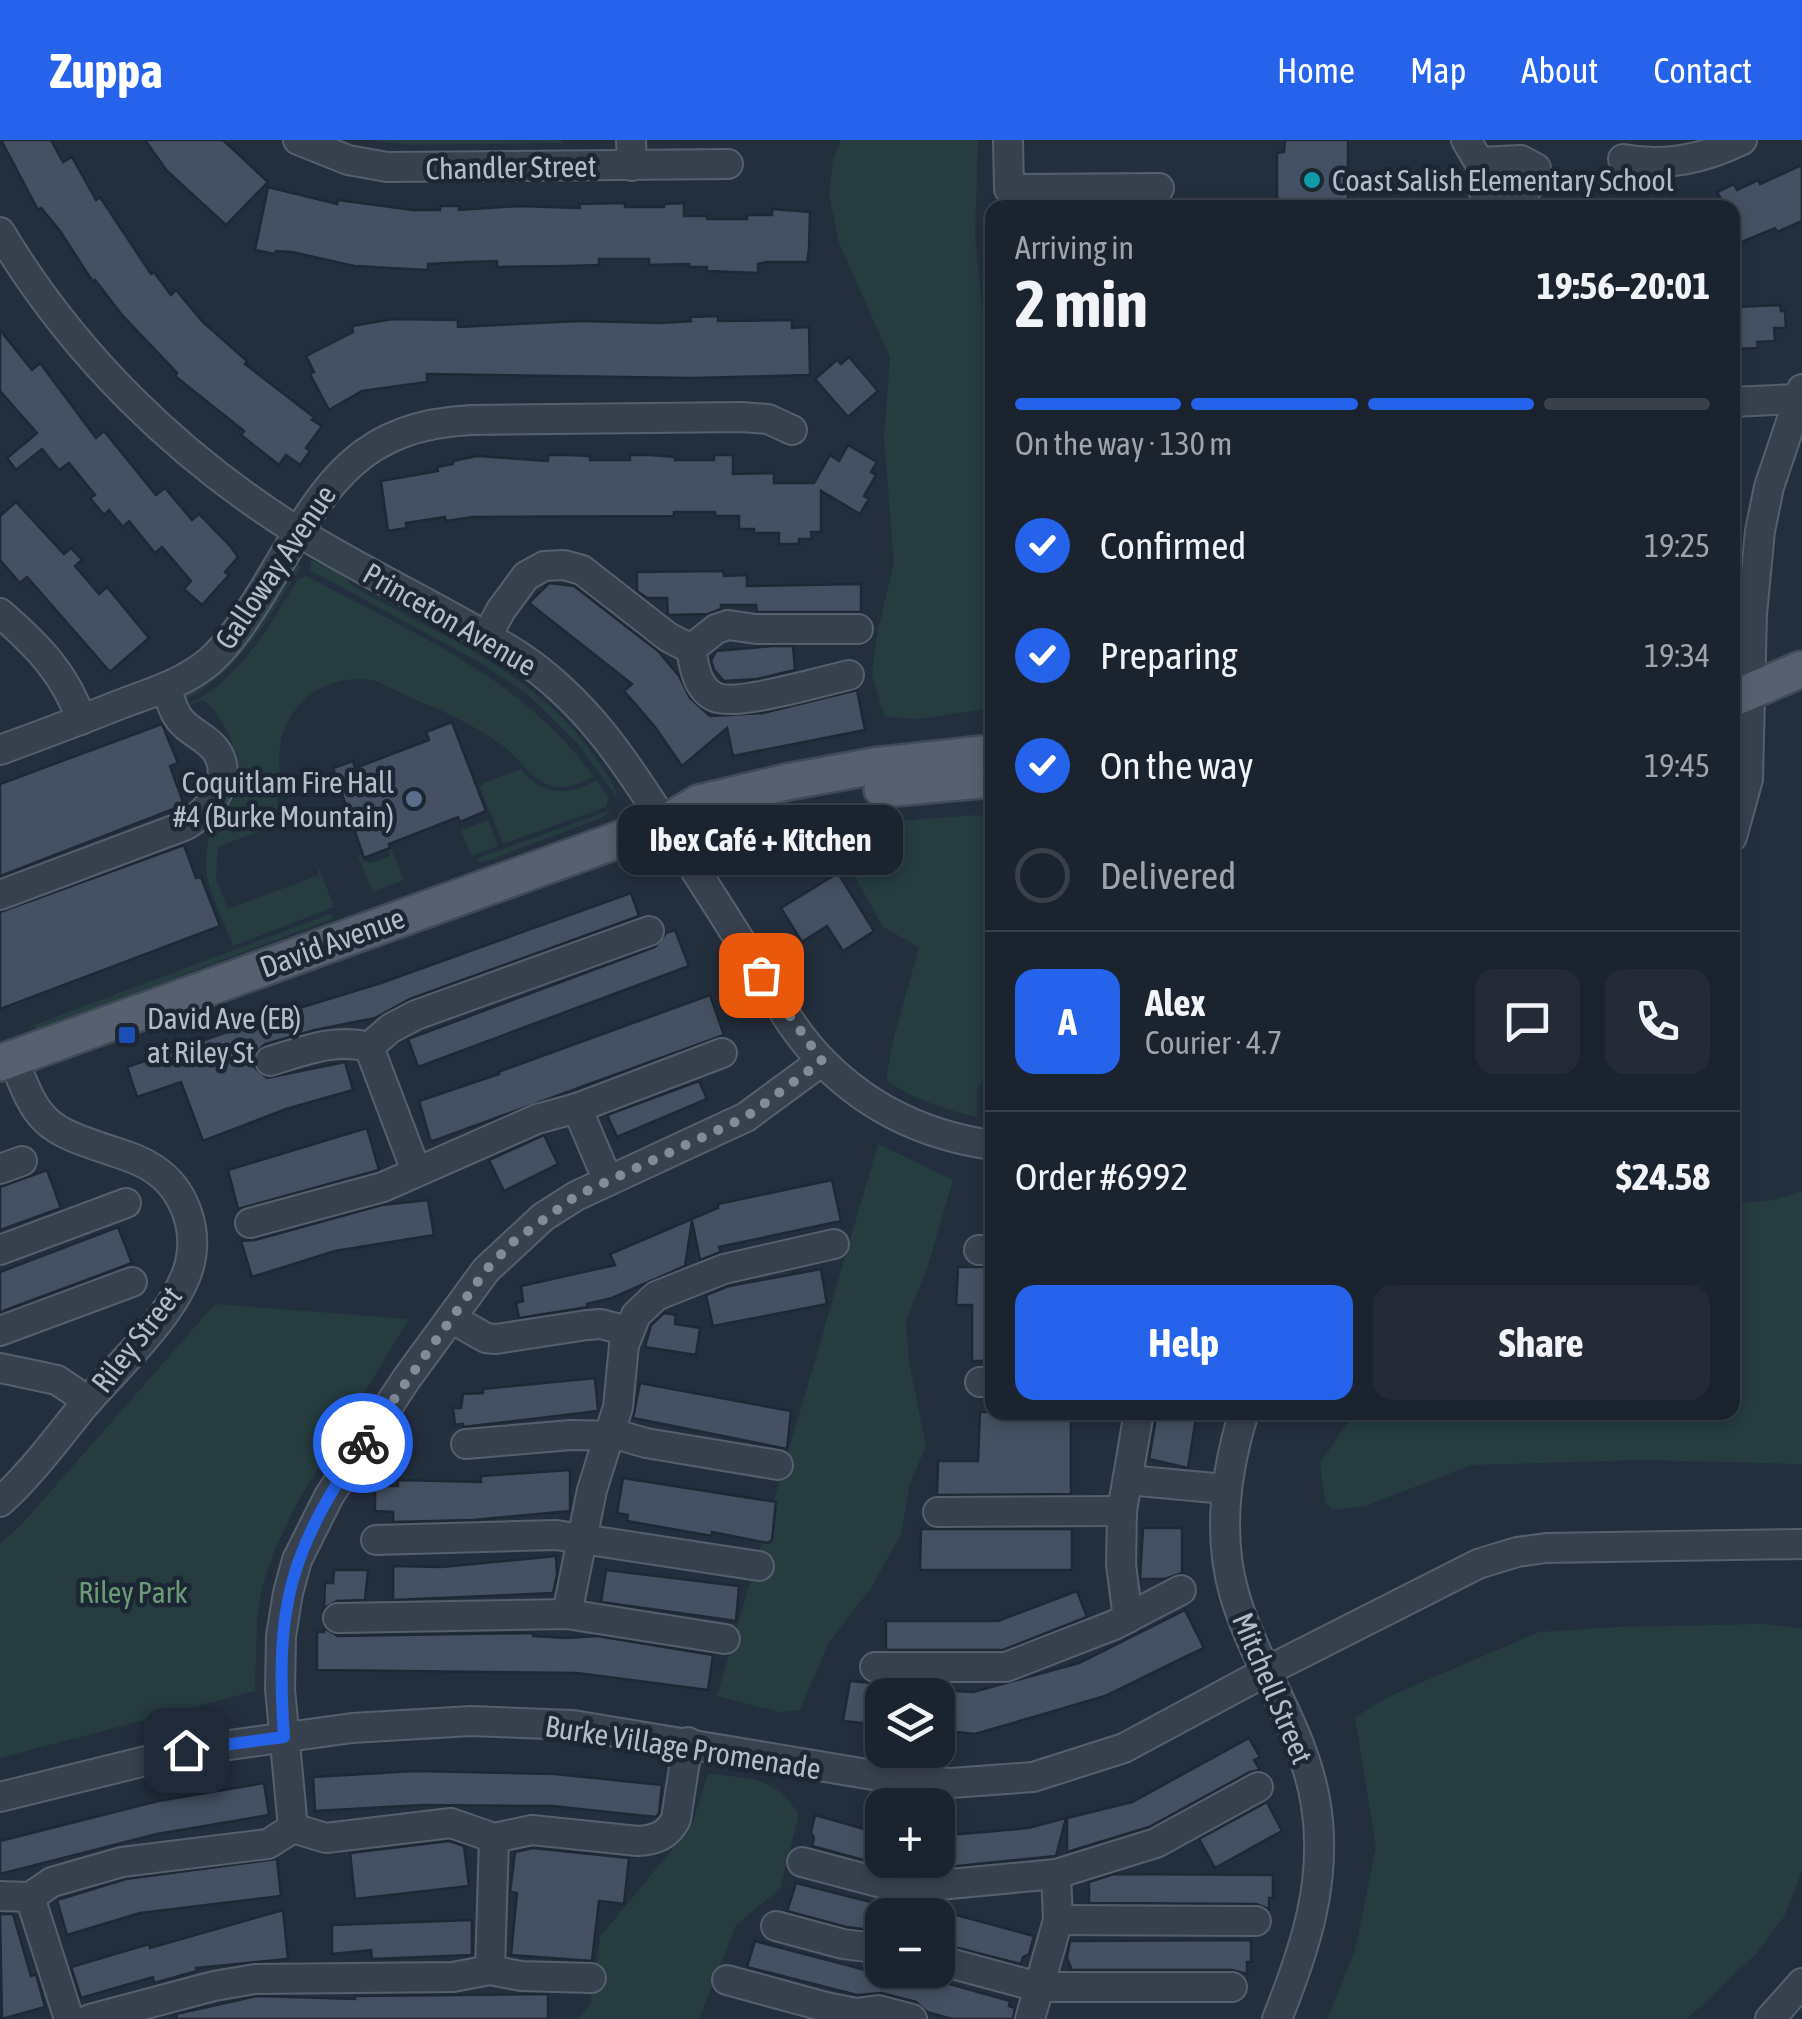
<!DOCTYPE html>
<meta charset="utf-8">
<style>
:root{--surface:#1b232e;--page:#242b36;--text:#f1f3f6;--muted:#a0a4aa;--line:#39404a;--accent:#2563eb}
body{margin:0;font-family:"Asap Condensed",sans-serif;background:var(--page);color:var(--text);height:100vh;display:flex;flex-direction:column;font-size:38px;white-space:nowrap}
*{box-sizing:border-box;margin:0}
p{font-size:32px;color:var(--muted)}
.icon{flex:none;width:55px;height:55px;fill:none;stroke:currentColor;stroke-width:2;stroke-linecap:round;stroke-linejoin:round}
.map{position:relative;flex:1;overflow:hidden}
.side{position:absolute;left:985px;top:60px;width:755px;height:1220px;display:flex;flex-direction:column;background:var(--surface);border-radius:20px;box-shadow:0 5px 15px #0003,0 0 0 2px var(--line)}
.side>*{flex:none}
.tools{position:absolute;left:865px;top:1538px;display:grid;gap:20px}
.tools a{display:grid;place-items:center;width:90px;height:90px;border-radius:20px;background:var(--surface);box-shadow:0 5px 15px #0003,0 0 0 2px var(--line);font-size:50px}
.pin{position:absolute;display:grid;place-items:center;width:85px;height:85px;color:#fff;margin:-42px;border-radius:20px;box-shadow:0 5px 15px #0006}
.courier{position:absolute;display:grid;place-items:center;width:100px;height:100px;margin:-50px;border:8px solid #2563eb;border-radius:50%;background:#fff;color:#222;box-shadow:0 2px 12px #0007}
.bubble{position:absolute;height:70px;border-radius:20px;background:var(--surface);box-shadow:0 5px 15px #0003,0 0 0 2px var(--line);font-size:32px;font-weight:700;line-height:70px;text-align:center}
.overview em{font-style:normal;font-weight:700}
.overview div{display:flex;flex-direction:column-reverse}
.overview{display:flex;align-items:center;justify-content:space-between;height:170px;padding:0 30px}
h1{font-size:65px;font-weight:700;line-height:75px}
.bar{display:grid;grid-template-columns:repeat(4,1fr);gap:15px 10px;align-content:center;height:120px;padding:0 30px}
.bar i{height:12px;border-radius:8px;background:var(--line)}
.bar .current{background:var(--accent)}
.bar p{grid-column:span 4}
.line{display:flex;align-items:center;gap:25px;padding:0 30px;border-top:2px solid var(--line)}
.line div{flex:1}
.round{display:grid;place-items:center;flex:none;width:105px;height:105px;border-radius:20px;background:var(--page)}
ol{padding:0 30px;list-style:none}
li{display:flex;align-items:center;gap:30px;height:110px}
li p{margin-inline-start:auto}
li .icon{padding:10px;border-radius:50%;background:var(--accent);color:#fff;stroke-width:4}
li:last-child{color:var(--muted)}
li i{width:55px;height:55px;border:5px solid var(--line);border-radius:50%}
.primary-button{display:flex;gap:20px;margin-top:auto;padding:20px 30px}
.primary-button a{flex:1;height:115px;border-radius:20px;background:var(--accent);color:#fff;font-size:40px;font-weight:700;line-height:115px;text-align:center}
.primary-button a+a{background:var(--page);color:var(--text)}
header{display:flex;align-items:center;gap:60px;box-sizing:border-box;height:140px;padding:0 50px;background:var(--accent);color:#fff}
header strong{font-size:48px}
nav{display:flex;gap:55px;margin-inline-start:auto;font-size:35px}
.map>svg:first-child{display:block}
.green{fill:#263c3f}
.building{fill:#455162;stroke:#1f2835;stroke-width:2.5}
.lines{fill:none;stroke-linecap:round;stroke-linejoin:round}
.minor-casing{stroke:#565f6c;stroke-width:32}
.major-casing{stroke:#414a57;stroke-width:40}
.minor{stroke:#38414e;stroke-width:28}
.major{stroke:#56606e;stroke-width:35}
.done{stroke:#828b98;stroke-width:10;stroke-dasharray:0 18}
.route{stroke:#2563eb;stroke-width:12}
.culture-dot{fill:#0f9aa8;stroke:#1d2633;stroke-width:4}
.service-dot{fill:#5c6f8a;stroke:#1d2633;stroke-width:4}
.transit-dot{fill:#1a4fb4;stroke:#1d2633;stroke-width:4}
.labels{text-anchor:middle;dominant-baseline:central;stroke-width:9;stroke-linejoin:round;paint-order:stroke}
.street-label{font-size:30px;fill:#b4bcc9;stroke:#1d2633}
.poi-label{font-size:30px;fill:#b4bcc9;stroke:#1d2633;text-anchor:start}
.park-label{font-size:30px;fill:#6b9a76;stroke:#1d2633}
</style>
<header>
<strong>Zuppa</strong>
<nav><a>Home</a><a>Map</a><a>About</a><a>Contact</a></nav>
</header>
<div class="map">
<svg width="1802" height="1879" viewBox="0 0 1802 1879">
<rect width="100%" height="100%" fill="#242f3e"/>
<g class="green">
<polygon points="367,0 562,0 562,3 410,5"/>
<polygon points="841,0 978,0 975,98 985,193 983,226 992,277 992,568 918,579 885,577 872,535 877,494 894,423 884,298 890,217 839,103 829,54 833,20"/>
<path d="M311,420L343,434L354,447C440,494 538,534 595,617C604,630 615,642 617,657L578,604L526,553L479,522L310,430Z"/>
<path d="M299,423L301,427C263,486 244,526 181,563L182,555L222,528L238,512Z"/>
<path d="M307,436C412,493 522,537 594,637C580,643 565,651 549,645C529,638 519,618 503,606C471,582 437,569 401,553C389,548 379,540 365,539C343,537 317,546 302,562C276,589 275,621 285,655L277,659L285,681L218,707L216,739L228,769L319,735L314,716L334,767L233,806C225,783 205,746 206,724C207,680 219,685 233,652C246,620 226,581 204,560L183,567C239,542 267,489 298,439Z"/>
<path d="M521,629C540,656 569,657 596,640L608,657L606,667L503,704L480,648L485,642Z"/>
<polygon points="613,669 601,678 481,723 476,719"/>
<path d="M978,675L992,678V864L985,888L991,927L977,950V977C944,969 914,960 886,940L894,897L919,807L883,787L835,701L838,685Z"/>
<polygon points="488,680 498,706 471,716 461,690"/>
<polygon points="391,709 404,740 373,752 358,716 362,714 365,721 371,723 390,716 388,710"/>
<polygon points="333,773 332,779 36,890 34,885"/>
<polygon points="878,1004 953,1040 928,1125 906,1182 909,1222 926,1306 910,1344 901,1394 871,1448 828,1504 800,1570 779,1572 717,1556"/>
<polygon points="1802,1051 1802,1324 1643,1320 1471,1325 1366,1366 1333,1370 1325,1362 1320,1323 1354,1273 1732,1272 1733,1063 1775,1060"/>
<polygon points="215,1164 409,1179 296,1365 274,1411 262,1447 257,1479 255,1551 0,1618 0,1404 22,1384"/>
<polygon points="1761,1484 1802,1488 1802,1731 1784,1777 1756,1814 1687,1879 1327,1879 1355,1810 1376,1707 1355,1577 1392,1555 1539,1492 1616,1487"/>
<path d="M708,1633C751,1640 774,1635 799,1675L780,1749L736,1785L699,1879H577L590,1865L600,1797L692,1685Z"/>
</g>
<g class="building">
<polygon points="1,0 51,0 63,22 72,17 96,60 100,57 151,134 154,132 171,155 176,150 203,182 247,221 245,224 315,278 312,280 322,286 306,308 310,311 300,325 286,315 279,325 241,295 244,291 175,236 177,233 122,175 95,140 93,142 60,91 41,68 38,70"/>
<polygon points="145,0 223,0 268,42 226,85 167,31"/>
<polygon points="1285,0 1348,0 1348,68 1277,68 1277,13 1284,12"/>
<polygon points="1802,25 1802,81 1777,92 1775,88 1732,106 1732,68 1697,68 1720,57 1717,52 1734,44 1737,50 1758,40 1760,44"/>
<polygon points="268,47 337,64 338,60 413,70 440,70 440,66 459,66 459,70 518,66 580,68 579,64 625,63 625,67 664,67 664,64 684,63 684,76 707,76 707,79 747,79 747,75 772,75 772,69 810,72 809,109 807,122 766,122 758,124 758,133 707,131 707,127 689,127 689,124 649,125 649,119 599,119 599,125 567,126 497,127 497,121 466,122 428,124 428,130 354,126 292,112 276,111 275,114 255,110"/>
<polygon points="1780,165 1781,171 1785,171 1786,188 1774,188 1775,201 1757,202 1758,208 1736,209 1735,167"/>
<polygon points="718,176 718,181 792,180 792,188 809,187 810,235 692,238 427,234 427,242 362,251 329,270 310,234 314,232 306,216 353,192 352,186 393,179 458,180 458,187 579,181 661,183 691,181 690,177"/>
<polygon points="0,190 32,230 40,223 96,298 104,291 156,355 165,348 192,380 199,374 231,407 238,417 225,432 229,435 202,465 184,449 191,441 162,407 155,413 129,381 123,387 109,370 104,375 90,358 95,355 69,323 59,330 42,309 16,330 7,318 37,293 0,251"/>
<polygon points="849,217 878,251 848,277 815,239 837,220 841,224"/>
<polygon points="848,305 877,322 871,332 876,335 864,356 869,359 860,374 821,351 821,392 811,392 812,399 799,399 799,404 779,404 779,393 754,393 754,389 739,389 739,376 715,376 715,372 674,372 674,376 473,377 446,381 445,377 406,383 407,388 388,391 381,341 438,331 437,327 453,324 453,321 477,316 548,321 548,315 567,315 590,316 590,320 630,320 630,315 650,315 675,317 675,320 714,320 714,315 733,315 733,334 774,333 774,343 814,343 830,315 839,321"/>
<polygon points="16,362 64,414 71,408 82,420 75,426 99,454 107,447 149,498 110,532 27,437 20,443 0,420 0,376"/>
<polygon points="723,431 724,436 747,435 747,446 861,444 861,472 757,472 756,465 721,465 721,469 708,474 668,475 667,458 647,458 637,451 637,432"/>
<polygon points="549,443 574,446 658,511 679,536 690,558 710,576 763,573 857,550 865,590 733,616 727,588 682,626 655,587 624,551 632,544 529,463"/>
<polygon points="772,506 793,506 795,530 757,539 724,541 714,530 711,521 716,511"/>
<polygon points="452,582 486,671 460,682 458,677 389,704 390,708 364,718 333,628 353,621 355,628 429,600 426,592"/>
<polygon points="162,584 178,623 170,626 184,665 0,736 0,644"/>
<polygon points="184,705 196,738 201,737 220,786 0,869 0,772"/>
<polygon points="838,733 874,791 843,811 827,786 802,802 781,768"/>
<polygon points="631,753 639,776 410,859 375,878 315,890 265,904 253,916 254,927 267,938 345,922 353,950 286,969 203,1001 181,942 137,957 127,927 264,879 381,843"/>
<polygon points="675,790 689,826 418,927 408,899 655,807 666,793"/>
<polygon points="710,855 724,895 433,1001 430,999 419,961 499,934 498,932"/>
<polygon points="699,941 707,959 617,997 607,975"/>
<polygon points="367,988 379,1030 238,1069 228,1030"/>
<polygon points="544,995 558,1024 504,1051 489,1020"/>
<polygon points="47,1030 61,1068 0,1090 0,1047"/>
<polygon points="832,1040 841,1081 719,1107 721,1112 700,1120 692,1081 685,1126 612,1158 587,1164 588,1167 519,1178 516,1163 523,1161 521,1146 615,1125 610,1114 718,1068 718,1064"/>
<polygon points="428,1060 434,1095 335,1111 252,1137 241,1101 255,1100 382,1065"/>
<polygon points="118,1087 132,1123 0,1172 0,1132"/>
<polygon points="958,1127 992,1127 992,1221 972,1221 972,1165 956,1165"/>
<polygon points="821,1129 827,1164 713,1186 706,1155 729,1146"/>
<polygon points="664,1173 676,1175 675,1184 700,1188 696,1215 645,1207 651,1185"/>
<polygon points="595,1238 598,1271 463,1287 463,1284 455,1285 453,1268 461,1268 463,1254 483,1253 483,1249"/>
<polygon points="640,1243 791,1271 787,1309 633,1278"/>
<polygon points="980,1272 1071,1272 1071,1354 937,1355 938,1321 978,1321"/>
<polygon points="1157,1272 1197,1272 1188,1328 1149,1319"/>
<polygon points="570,1330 570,1371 474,1380 393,1382 393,1372 375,1371 375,1346 398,1346 398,1340 481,1342 481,1336"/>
<polygon points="623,1338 776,1362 772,1400 768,1403 712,1392 712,1396 627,1381 628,1375 617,1373"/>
<polygon points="1143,1388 1182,1388 1182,1433 1165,1439 1140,1439"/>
<polygon points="921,1389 1072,1389 1072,1430 920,1430"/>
<polygon points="556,1416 557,1435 553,1453 393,1460 393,1426 442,1427"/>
<polygon points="334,1430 368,1430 365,1460 337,1461 324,1468 325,1443 333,1443"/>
<polygon points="606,1430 739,1446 736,1481 601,1462"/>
<polygon points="1077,1451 1087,1477 1003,1510 886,1510 886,1481 998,1481"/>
<polygon points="1185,1470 1204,1508 1185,1517 1105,1556 975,1594 938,1590 938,1550 973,1552 1079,1523"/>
<polygon points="324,1488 338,1496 533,1493 533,1496 566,1498 597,1496 713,1515 708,1550 577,1533 317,1530 317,1492 324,1492"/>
<polygon points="850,1541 882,1544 882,1585 843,1581"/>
<polygon points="1249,1598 1260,1617 1254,1620 1260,1630 1250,1632 1149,1687 1067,1712 1067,1678 1132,1662"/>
<polygon points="415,1631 555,1634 662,1645 659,1673 656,1677 552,1666 423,1665 315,1671 313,1637"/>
<polygon points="264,1643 269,1675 157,1694 0,1734 0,1701 158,1661"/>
<polygon points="1267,1662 1282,1691 1215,1728 1199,1699"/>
<polygon points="815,1675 882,1694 882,1725 812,1706 814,1698 811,1692"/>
<polygon points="1066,1678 1056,1716 938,1728 938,1696 1028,1688"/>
<polygon points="449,1701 464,1706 469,1746 355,1759 350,1713"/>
<polygon points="533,1708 629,1718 624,1764 599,1761 592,1821 511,1815 517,1753 510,1752 515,1712"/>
<polygon points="277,1719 281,1756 140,1773 67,1795 57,1760 126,1739"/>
<polygon points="1114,1734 1273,1735 1273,1758 1269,1758 1269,1769 1256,1764 1089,1763 1089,1742"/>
<polygon points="796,1743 886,1766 880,1791 846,1787 787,1771"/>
<polygon points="283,1770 288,1819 196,1828 197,1831 154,1843 153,1837 81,1858 71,1827 149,1804 150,1808"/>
<polygon points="938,1770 1034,1796 1029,1814 1023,1817 1021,1824 938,1803"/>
<polygon points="0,1774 13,1774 31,1836 36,1834 45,1867 2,1879"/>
<polygon points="472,1780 472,1815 372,1819 371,1810 332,1814 332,1785"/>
<polygon points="1251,1800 1251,1822 1247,1822 1247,1834 1232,1830 1072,1830 1067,1818 1070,1801"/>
<polygon points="755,1801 877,1833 878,1830 900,1830 1010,1861 1009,1866 1015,1868 1013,1879 952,1879 927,1872 916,1862 882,1853 857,1855 747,1827"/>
<polygon points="548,1854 548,1879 177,1879 176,1874 257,1856 355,1859 355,1856"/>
</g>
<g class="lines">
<defs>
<g id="minor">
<polyline points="298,0 348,20 387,27 728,24"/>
<polyline points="631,0 632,26"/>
<polyline points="1008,0 1009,49 1159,48"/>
<polyline points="1466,0 1479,22 1521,20 1536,28 1535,39 1528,47 1483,50"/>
<path d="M1623,19C1666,27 1703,19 1742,0"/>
<path d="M0,92C73,214 177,316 297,391C368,435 445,470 516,514C585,559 626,622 669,690C697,732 724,775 751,818C773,854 794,894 825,924C871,970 928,996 992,1005"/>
<polyline points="1732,262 1797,259"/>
<path d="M0,473C36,504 66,534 81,580"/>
<path d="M487,496L501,470L526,436L544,426L564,425L582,430L668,497L691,509C694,526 697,549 715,557C735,567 823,541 849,535"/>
<polyline points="691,509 716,489 728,485 756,489 858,489"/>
<path d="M0,610C41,595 81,580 121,564C153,552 184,543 210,521C231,502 246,478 261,454C319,360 346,286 471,280L742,277L768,279L792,290"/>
<polyline points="1732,697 1748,639 1752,474 1760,391 1769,347 1802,249"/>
<path d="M0,755L184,686C210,673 237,635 214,608C204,596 186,590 178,577C172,568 169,557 166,547"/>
<polyline points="369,907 391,888 416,875 649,791"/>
<polyline points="369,907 416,1031"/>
<path d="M270,921C304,911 334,898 369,907"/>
<polyline points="577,968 608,1041"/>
<polyline points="0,1029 22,1021"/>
<polyline points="250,1083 383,1047 537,979 577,968 722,913"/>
<polyline points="0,1110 126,1063"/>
<polyline points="979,1110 992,1110"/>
<polyline points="451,1178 486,1198 496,1199 587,1185 601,1184 627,1191"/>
<polyline points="0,1191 132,1142"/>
<polyline points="0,1228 57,1240 88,1261"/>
<polyline points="980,1242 992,1242"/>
<path d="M1244,1272C1226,1330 1217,1393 1234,1453C1255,1526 1304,1588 1316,1665C1328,1741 1305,1809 1277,1879"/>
<polyline points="466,1304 571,1295 622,1296 646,1303 778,1325"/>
<polyline points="1128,1340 1225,1349"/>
<path d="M0,1362C32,1333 58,1297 85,1264C118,1226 178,1172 190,1123C198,1088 184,1049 154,1029C141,1020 127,1016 112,1011C45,989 38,984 13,918"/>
<polyline points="938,1372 1122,1371"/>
<polyline points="376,1400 556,1395 759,1426"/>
<polyline points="567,1474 592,1350 618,1267 624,1205 636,1175 656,1156 724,1129 834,1104"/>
<polyline points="338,1478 567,1474 725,1499"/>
<polyline points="1128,1478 1121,1425 1122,1371 1139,1272"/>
<polyline points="875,1527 1006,1527 1114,1485 1181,1450"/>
<polyline points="0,1657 186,1611 352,1588 471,1581 573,1585 903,1640 951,1643 1033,1637 1124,1608 1267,1531 1478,1424 1517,1412 1546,1408 1802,1404"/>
<polyline points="293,1688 280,1549 281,1496 288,1453 297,1420 329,1356 407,1238 486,1130 543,1077 576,1056 746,977 822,921"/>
<polyline points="802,1722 889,1745 928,1746 1056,1734"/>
<polyline points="0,1756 30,1757 69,1879"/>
<path d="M30,1757L52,1742L122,1722L268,1704L293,1688L326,1698L451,1683L494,1698L532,1690L638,1701C656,1700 668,1695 676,1679L688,1602"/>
<polyline points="1058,1780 1256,1781"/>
<polyline points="776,1786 843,1804 882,1809"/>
<polyline points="938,1820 1038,1847 1232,1847"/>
<polyline points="490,1830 494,1698"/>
<polyline points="727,1840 826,1867 856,1873 878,1870 912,1879"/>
<polyline points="90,1879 214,1846 255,1839 453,1837 490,1830 521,1836 591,1838"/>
<polyline points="1030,1879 1058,1780 1056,1734 1156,1703 1258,1647"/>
<polyline points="1770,1879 1802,1843"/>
</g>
<g id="major">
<polyline points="1732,559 1802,529"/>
<polyline points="882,649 992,639"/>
<polyline points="0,923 665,683 699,663 787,642 874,626 992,613"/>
</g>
</defs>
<use href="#minor" class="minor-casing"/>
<use href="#major" class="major-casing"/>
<use href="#minor" class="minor"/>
<use href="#major" class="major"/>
</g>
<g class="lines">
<polyline class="done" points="363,1303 486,1130 513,1102 576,1056 746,977 822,921 761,835"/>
<path class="route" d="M186,1610L284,1597C275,1465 289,1413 363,1303"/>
</g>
<circle class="culture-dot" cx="1312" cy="40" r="10"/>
<circle class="service-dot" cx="414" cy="659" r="10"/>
<rect class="transit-dot" x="117" y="885" width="20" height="20" rx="5"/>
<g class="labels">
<g class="street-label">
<text transform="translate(511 27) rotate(-1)">Chandler Street</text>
<text transform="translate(275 427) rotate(-56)">Galloway Avenue</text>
<text transform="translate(450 479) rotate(30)">Princeton Avenue</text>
<text transform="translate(332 802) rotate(-20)">David Avenue</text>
<text transform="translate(136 1199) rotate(-52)">Riley Street</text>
<text transform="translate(1273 1548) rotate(67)">Mitchell Street</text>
<text transform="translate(683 1607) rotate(9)">Burke Village Promenade</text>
</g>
<g class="poi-label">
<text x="1332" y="40">Coast Salish Elementary School</text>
<text x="394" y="642" text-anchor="end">Coquitlam Fire Hall<tspan x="394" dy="34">#4 (Burke Mountain)</tspan></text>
<text x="147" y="878">David Ave (EB)<tspan x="147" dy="34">at Riley St</tspan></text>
</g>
<g class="park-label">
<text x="133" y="1452">Riley Park</text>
</g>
</g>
</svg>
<div class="tools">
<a><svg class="icon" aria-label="layers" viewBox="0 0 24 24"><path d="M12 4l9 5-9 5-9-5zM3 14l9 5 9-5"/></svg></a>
<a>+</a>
<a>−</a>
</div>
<div class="pin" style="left:761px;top:835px;background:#ea580c"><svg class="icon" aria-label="bag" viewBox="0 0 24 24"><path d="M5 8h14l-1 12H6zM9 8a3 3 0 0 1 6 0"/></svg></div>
<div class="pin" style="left:186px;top:1610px;background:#1f2937"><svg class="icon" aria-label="home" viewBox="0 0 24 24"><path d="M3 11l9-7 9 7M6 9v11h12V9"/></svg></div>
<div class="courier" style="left:363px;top:1303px"><svg class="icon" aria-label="bike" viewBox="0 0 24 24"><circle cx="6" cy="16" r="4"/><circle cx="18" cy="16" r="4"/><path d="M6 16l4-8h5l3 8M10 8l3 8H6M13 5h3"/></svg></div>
<div class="bubble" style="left:618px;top:665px;width:285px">Ibex Café + Kitchen</div>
<section class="side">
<div class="overview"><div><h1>2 min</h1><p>Arriving in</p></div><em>19:56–20:01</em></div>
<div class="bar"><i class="current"></i><i class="current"></i><i class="current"></i><i></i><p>On the way · 130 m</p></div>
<ol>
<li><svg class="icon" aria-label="check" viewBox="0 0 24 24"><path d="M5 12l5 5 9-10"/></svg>Confirmed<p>19:25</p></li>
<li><svg class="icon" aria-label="check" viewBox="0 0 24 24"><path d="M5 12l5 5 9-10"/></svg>Preparing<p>19:34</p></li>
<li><svg class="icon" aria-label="check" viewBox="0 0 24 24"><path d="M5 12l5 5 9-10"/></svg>On the way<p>19:45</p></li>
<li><i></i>Delivered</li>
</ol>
<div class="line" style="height:180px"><b class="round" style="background:var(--accent);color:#fff">A</b><div><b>Alex</b><p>Courier · 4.7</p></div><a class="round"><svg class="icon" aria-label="chat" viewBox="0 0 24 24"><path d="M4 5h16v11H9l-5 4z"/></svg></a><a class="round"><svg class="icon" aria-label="phone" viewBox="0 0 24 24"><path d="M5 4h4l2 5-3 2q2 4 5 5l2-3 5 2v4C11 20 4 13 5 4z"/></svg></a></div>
<div class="line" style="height:130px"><div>Order #6992</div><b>$24.58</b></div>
<div class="primary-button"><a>Help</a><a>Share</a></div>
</section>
</div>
